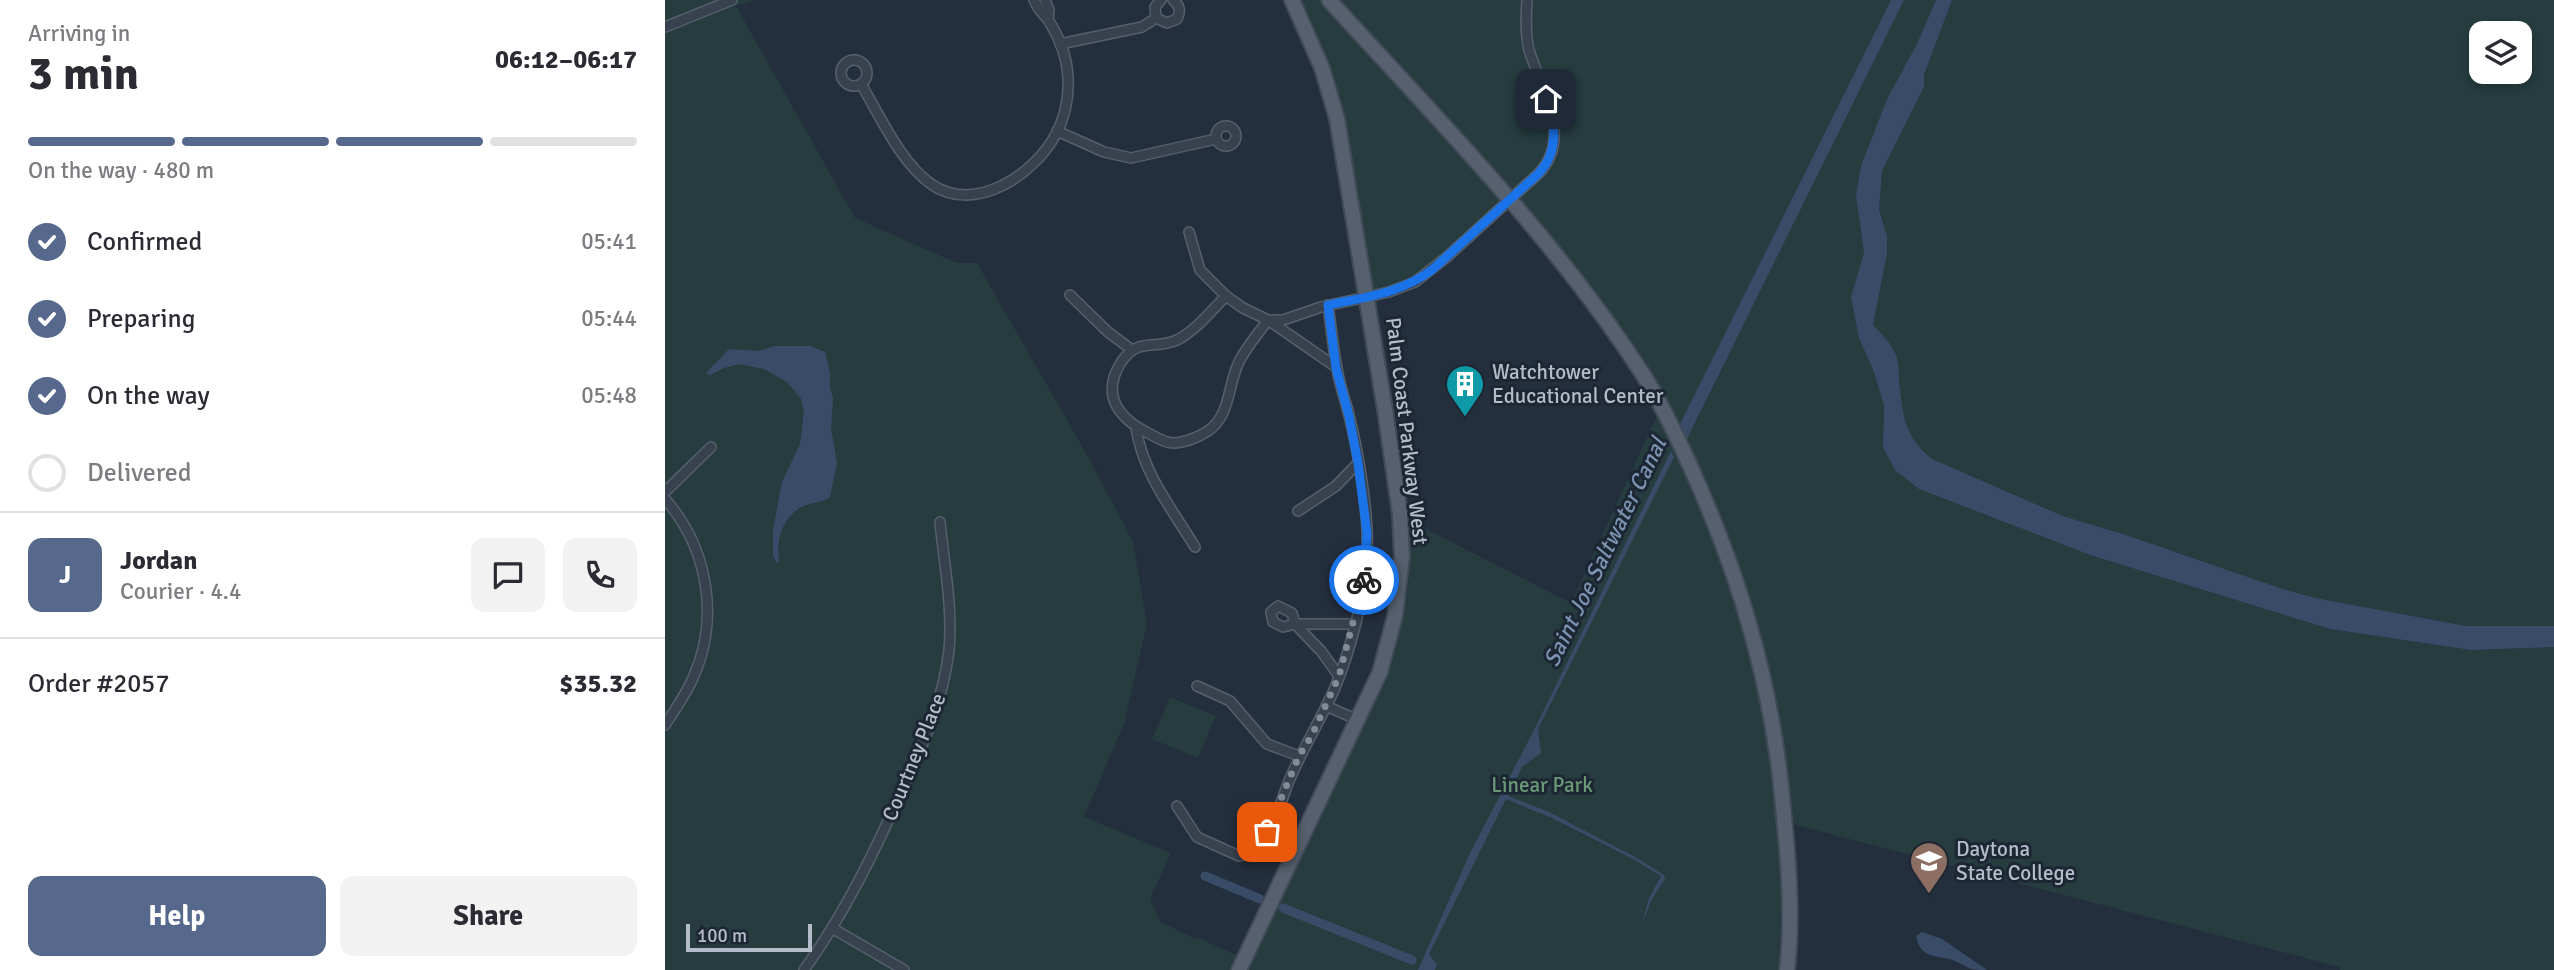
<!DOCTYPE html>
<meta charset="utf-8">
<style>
:root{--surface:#fff;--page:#f2f2f3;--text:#2b2b33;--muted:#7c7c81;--line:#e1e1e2;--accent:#56698c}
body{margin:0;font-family:Signika,sans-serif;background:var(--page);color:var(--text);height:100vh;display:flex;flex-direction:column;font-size:26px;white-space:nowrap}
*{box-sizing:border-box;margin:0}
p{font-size:23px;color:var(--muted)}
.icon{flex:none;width:38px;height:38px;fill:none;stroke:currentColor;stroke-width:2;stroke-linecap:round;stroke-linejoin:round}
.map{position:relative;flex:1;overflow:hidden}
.side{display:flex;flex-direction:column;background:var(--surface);width:665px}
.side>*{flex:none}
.fabs{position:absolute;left:1804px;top:21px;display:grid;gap:14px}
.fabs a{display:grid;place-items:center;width:63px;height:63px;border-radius:14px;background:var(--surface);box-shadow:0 4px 10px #0003;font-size:35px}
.scale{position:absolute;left:21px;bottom:18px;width:126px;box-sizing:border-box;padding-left:7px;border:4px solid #b4bcc9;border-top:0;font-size:19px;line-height:24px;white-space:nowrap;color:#b4bcc9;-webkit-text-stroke:5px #1d2633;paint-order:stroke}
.pin{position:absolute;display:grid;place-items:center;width:60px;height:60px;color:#fff;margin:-30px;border-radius:14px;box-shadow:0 4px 10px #0006}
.courier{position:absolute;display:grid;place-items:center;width:70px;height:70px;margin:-35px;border:5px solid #1a73e8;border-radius:50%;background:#fff;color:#222;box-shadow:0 2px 9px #0007}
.head em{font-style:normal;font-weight:700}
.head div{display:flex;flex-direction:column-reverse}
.head{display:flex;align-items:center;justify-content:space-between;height:119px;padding:0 28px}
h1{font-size:46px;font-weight:700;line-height:52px}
.bar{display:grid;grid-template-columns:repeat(4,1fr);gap:10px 7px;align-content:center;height:84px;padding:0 28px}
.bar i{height:9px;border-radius:5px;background:var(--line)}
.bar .current{background:var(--accent)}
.bar p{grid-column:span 4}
.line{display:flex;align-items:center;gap:18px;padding:0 28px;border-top:2px solid var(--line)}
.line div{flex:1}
.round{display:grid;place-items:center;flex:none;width:74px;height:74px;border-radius:14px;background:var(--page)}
ol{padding:0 28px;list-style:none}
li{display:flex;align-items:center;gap:21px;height:77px}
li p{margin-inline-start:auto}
li .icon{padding:7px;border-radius:50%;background:var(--accent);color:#fff;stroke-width:4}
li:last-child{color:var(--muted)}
li i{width:38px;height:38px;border:4px solid var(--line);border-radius:50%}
.button{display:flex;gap:14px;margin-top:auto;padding:14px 28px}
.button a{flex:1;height:80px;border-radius:14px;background:var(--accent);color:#fff;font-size:28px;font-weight:700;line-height:80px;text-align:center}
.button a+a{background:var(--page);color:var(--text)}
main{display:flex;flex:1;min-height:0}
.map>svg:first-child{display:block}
.green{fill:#263c3f;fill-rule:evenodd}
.water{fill:#394c67}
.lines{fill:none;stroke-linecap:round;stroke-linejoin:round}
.canal{stroke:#394c67;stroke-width:9}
.minor-casing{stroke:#565f6c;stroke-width:12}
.primary-casing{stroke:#414a57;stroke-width:18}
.minor{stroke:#38414e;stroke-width:9}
.primary{stroke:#56606e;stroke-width:14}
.done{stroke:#828b98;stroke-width:7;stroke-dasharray:0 12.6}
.route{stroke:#1a73e8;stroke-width:9}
.labels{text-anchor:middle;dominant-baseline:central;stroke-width:6;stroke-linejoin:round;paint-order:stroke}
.poi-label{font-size:21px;fill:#b4bcc9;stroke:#1d2633;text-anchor:start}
.street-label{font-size:21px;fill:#b4bcc9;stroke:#1d2633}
.park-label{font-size:21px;fill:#6b9a76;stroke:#1d2633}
.water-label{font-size:23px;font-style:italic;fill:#7c92b1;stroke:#1d2633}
</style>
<main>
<section class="side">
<div class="head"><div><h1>3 min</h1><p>Arriving in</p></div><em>06:12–06:17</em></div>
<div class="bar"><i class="current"></i><i class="current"></i><i class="current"></i><i></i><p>On the way · 480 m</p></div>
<ol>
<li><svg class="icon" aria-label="check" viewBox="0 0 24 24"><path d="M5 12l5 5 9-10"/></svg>Confirmed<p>05:41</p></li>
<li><svg class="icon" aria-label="check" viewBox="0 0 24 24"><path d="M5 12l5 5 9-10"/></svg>Preparing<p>05:44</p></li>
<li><svg class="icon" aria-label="check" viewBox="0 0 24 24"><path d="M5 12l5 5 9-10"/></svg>On the way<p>05:48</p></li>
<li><i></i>Delivered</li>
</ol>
<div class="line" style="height:126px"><b class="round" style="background:var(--accent);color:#fff">J</b><div><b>Jordan</b><p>Courier · 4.4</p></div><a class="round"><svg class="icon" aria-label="chat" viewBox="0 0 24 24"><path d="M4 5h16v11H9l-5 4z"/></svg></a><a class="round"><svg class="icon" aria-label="phone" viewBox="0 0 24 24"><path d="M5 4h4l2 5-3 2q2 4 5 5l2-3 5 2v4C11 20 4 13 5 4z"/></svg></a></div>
<div class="line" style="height:91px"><div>Order #2057</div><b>$35.32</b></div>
<div class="button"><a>Help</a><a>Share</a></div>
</section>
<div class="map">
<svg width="1889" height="970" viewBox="0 0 1889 970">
<rect width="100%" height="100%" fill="#242f3e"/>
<g class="green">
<polygon points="0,0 92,0 71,6 190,218 292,263 312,263 426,462 468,542 482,624 459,724 419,817 506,853 485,899 496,922 528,938 536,939 575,957 568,970 0,970"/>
<path d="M633,0H658L838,198C814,221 776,263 748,279C736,286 720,289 706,293L698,226L679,124Z"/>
<polygon points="670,0 1226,0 1014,426 1000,395 967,348 855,198 821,166"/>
<polygon points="1239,0 1271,0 1191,196 1199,253 1209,372 1219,406 1218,447 1428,556 1665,629 1806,650 1889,647 1889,970 1675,970 1675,967 1123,823 1115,730 1020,443"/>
<path d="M1287,0H1889V626H1801L1650,598L1615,588L1458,534L1398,516L1266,459L1254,448L1245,435L1208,325L1222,254L1219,222L1214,210L1217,171L1259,87V75ZM1816,33H1855V72H1816Z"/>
<path d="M994,412L1044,521L1066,582L1098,712L1117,859L1114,970H579L716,686C727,653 738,621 743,586C745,565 744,542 745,521L906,603Z"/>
<polygon points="505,697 551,716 533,758 487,739"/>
</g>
<g class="water">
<polygon points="1226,0 1239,0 1020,443 1014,426"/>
<path d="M1271,0H1287L1259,75V87L1217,171L1214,210L1222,236V254L1208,325C1217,335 1226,343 1231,355C1234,363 1234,374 1234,382C1238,416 1239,436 1267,459L1398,516L1458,534L1615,588L1650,598L1801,626H1889V647L1806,650L1665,629L1428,556L1254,489L1230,470L1218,447L1219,406L1209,372L1194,338L1186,297L1199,253L1191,196L1196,166L1222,99L1251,46Z"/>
<path d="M110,346H145L160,352L165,373V388L168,398L166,428L172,463L165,497C157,503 148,502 138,506C117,517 111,540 114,561L112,563L108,556V530L117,482L135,444L139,412L136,399L122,382L99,369L74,364L59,368L44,375L41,373L64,349L94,351Z"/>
<polygon points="1006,451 1009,457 873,729 876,753 857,767 843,796 884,812 972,858 999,875 1000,879 987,899 977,924 984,898 996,876 966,858 887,818 841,799 764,954 772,965 770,970 753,970 805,853 870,728"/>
<path d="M1257,932L1277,939L1322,970C1301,970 1307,968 1290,961C1273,954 1256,961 1251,936Z"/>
</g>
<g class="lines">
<g class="canal">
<polyline points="540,876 595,899"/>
<polyline points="618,908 747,960"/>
</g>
<defs>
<g id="minor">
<polyline points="380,0 384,10 383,19"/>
<path d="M491,18L502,23L512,19C516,12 515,5 508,0"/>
<polyline points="491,18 490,7 496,0"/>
<polyline points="0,27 67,0"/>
<polyline points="395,44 477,27 491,18"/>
<circle cx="189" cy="73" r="13"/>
<path d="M196,84C215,116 236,163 266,184C310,215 370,174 391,134C400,117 404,96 403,77C402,58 394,37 384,21C378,13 374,12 369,0"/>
<circle cx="561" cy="136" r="10"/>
<polyline points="392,131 439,152 466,158 551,139"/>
<polyline points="524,232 535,270 561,296"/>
<polyline points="405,295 443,332 467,350"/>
<path d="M671,367L603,320L578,308L561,296C547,310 532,329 514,339C492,351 474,336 457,361C435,394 453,418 483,433C491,437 499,443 508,443C519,443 534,437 543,431C565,416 563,386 573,364C580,348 593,334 603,320H618L656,307L724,292L750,282L783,256L873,174C909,137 876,89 864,50C860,34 861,16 862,0"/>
<path d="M471,427C477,472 507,509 530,547"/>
<polyline points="0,492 46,447"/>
<path d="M0,499C43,548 55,618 28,678C21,694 10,710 0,725"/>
<polyline points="633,511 671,486 693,463"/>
<polygon points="613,606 627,613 630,624 618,627 608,622 606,612"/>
<polyline points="674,676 656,651 630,624 689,624"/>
<polyline points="532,686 565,701 602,744 634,756"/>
<polyline points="661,706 693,720"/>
<path d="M512,806L532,837L574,856C602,855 615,803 624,781C637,750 655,721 669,690C686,650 700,595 702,551C704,514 693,451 684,415C680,399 674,384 672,368C668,348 666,326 663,305"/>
<polyline points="167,928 239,970"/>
<path d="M139,970C178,916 207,857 234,797C256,749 278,704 284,650C288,608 279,564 275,522"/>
</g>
<g id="primary">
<path d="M664,0C774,121 890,238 979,376C1001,411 1018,449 1034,486C1076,582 1105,682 1116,786C1122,847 1129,909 1122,970"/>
<polyline points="574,970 715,672 730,616 737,556 735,514 720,410 672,119 657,68 627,0"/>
</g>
</defs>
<use href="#minor" class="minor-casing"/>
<use href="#primary" class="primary-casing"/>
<use href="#minor" class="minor"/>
<use href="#primary" class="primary"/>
</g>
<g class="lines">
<polyline class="done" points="602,832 634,756 647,735 674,676 699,580"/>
<path class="route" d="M699,580L702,533L693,463L684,416L671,368L663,305C701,297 737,293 768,269L873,174C894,152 891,126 881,99"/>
</g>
<defs>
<symbol id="building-pin" viewBox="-11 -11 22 30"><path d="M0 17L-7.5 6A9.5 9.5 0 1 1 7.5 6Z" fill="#0f9aa8" stroke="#1d2633"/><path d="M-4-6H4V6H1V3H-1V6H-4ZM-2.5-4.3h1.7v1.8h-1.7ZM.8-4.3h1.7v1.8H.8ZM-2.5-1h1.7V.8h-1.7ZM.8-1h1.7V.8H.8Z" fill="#fff"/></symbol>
<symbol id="university-pin" viewBox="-11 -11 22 30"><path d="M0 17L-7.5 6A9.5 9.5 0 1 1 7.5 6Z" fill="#8d6e63" stroke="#1d2633"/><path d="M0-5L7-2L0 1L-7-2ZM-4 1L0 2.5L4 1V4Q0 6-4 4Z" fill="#fff"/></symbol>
</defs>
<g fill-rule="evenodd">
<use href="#building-pin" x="778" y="362" width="44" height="60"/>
<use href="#university-pin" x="1242" y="839" width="44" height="60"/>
</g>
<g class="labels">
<g class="poi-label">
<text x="827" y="372">Watchtower<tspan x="827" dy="24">Educational Center</tspan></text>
<text x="1291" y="849">Daytona<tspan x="1291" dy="24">State College</tspan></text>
</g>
<g class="street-label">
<text transform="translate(742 431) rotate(83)">Palm Coast Parkway West</text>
<text transform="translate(249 757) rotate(-68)">Courtney Place</text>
</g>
<g class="park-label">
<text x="877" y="785">Linear Park</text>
</g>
<g class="water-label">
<text transform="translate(940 552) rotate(-64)">Saint Joe Saltwater Canal</text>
</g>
</g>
</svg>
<div class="fabs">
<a><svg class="icon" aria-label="layers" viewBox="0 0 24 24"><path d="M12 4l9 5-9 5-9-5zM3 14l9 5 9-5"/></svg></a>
</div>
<div class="scale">100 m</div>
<div class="pin" style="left:602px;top:832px;background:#ea580c"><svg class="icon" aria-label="bag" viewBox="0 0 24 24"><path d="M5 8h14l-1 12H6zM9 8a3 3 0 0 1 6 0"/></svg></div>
<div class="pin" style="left:881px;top:99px;background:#1f2937"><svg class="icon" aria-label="home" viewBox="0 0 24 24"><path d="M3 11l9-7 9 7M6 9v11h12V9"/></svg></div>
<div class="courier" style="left:699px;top:580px"><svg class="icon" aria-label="bike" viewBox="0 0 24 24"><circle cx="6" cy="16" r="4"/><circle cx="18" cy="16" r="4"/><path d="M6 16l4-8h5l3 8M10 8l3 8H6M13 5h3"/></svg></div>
</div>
</main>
